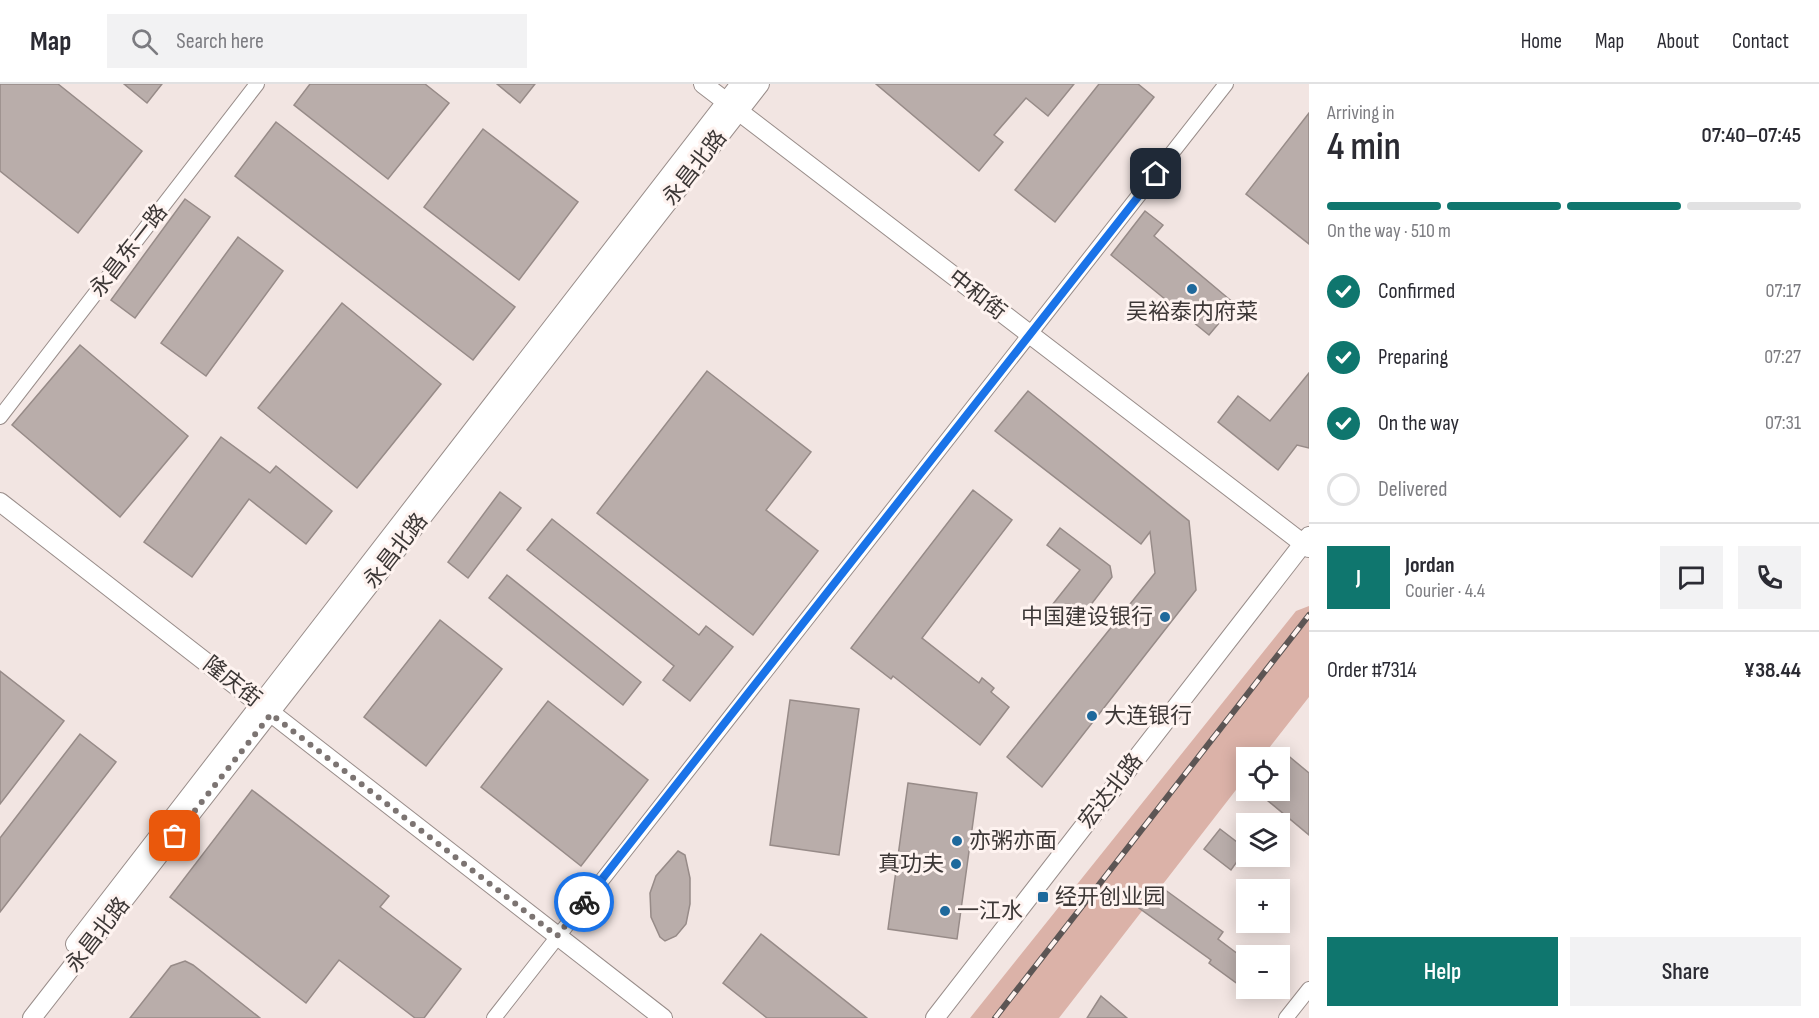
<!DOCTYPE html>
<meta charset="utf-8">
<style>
:root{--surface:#fff;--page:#f2f2f3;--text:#2b2b33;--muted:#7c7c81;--line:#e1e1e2;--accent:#0f766e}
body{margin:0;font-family:"Sofia Sans Condensed","Noto Sans SC",sans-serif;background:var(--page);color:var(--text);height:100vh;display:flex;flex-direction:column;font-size:22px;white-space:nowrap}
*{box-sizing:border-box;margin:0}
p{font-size:20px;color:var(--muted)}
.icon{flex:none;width:33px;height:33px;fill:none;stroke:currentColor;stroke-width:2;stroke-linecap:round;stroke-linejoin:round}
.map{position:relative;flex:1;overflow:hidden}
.side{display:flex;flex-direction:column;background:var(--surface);width:510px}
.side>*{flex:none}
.fabs{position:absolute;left:1236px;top:663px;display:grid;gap:12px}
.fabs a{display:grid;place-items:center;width:54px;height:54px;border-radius:0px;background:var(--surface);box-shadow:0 3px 15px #0003;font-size:30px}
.pin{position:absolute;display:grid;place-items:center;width:51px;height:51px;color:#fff;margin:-26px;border-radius:12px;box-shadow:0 3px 9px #0006}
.courier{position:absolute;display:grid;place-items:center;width:60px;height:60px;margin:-30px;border:4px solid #1a73e8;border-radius:50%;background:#fff;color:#222;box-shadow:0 2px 8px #0007}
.overview em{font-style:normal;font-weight:600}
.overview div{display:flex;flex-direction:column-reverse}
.overview{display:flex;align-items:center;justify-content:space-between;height:102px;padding:0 18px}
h1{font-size:39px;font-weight:600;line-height:45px}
.bar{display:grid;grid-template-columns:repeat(4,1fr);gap:9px 6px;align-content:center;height:72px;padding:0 18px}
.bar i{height:8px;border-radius:4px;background:var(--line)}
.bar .selected{background:var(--accent)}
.bar p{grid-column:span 4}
.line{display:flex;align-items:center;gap:15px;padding:0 18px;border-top:2px solid var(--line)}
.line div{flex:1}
.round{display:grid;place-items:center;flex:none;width:63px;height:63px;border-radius:0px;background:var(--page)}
ol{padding:0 18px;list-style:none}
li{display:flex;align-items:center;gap:18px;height:66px}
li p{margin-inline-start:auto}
li .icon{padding:6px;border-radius:50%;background:var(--accent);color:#fff;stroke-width:4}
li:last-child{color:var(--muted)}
li i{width:33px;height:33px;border:3px solid var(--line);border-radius:50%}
.primary-button{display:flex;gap:12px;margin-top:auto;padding:12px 18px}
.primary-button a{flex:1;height:69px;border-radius:0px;background:var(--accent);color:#fff;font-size:24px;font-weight:600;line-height:69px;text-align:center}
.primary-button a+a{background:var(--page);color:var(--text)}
header{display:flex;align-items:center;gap:36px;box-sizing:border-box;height:84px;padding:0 30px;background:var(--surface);border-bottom:2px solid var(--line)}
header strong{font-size:28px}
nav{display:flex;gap:33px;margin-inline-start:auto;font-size:21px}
.search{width:420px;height:54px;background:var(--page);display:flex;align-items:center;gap:15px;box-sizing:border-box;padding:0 21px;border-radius:0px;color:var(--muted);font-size:22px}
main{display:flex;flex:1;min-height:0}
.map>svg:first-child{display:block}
.green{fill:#dbb2a8}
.building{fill:#b9adaa;stroke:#978b88;stroke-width:1.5}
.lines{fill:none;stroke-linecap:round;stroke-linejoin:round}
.minor-casing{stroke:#998d8a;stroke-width:16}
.tertiary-casing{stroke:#998d8a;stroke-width:20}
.minor{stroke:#fff;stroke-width:14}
.tertiary{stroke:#fff;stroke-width:18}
.rail-casing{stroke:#5c5554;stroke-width:6}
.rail{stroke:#fef3f0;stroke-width:4;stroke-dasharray:11;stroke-linecap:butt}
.done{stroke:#7c7472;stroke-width:6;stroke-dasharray:0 10.8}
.route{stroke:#1a73e8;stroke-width:8}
.poi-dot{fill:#1f699c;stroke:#fef3f0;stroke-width:2}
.labels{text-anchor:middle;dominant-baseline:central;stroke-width:6;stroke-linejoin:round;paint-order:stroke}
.street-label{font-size:22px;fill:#3c3736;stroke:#fef3f0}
.poi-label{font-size:22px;fill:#3c3736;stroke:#fef3f0;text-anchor:start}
</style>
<header>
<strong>Map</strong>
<div class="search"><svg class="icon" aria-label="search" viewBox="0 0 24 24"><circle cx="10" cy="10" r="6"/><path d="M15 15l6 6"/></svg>Search here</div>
<nav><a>Home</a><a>Map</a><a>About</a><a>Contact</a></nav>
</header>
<main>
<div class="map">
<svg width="1309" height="934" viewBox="0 0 1309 934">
<rect width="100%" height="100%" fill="#f2e5e2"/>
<polygon class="green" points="1309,522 1309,613 1262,673 1246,674 1246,693 1059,934 970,934 1296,527"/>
<g class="building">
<polygon points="0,0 58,0 142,67 78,149 0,87"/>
<polygon points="124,0 162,0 147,19"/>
<polygon points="310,0 425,0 449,19 388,95 294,21"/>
<polygon points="497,0 535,0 520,19"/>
<polygon points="876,0 1074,0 1048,32 1026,14 994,51 1003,58 979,87"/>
<polygon points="1099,0 1138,0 1154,13 1055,138 1015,106"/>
<polygon points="1309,29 1309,160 1246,110"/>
<polygon points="276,38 515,223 473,276 235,92"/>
<polygon points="483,45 578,118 519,196 424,123"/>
<polygon points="185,115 210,133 135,234 111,216"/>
<polygon points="1145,127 1163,141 1154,152 1235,220 1209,251 1111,171"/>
<polygon points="238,153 283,187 206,292 161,259"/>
<polygon points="342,219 441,300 357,404 258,324"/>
<polygon points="80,261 188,352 120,433 12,341"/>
<polygon points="707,287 811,368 766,426 818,467 753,551 597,429"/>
<polygon points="1309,289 1309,364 1297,361 1278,386 1218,338 1238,312 1270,337"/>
<polygon points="1028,307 1189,437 1196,506 1042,703 1007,673 1155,489 1150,448 1141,460 995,347"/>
<polygon points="221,353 270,389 276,382 332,427 306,460 249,415 192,493 144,458"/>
<polygon points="973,406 1012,436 922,554 979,599 982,594 994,604 991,608 1009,623 980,661 893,592 891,595 851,564"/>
<polygon points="500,408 521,424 468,494 448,478"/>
<polygon points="552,435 699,551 706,542 733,563 690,617 663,596 674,582 527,466"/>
<polygon points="1060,444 1110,482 1112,493 1077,539 1053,520 1080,486 1047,461"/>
<polygon points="507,491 641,598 623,621 489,514"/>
<polygon points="440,536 502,585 426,682 364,633"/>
<polygon points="0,587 64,637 0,720"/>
<polygon points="790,616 859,625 839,771 770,761"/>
<polygon points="548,617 648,696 581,782 481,703"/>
<polygon points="80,650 116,678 0,828 0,754"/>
<polygon points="1285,669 1309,689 1309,751 1255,706 1280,706 1280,676"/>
<polygon points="908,699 977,709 957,855 888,845"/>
<polygon points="252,706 389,812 380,823 461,885 424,934 415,934 339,876 306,919 170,813"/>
<polygon points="1220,745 1246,765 1231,786 1204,765"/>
<polygon points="678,767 685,771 690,794 690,820 686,840 676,852 665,857 660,853 651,833 650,809 656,792"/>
<polygon points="1157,800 1223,848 1218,855 1246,876 1246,906 1209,879 1211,876 1139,824"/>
<polygon points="761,850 867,934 767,934 723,899"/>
<polygon points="185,877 193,881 260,934 130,934 171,882"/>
<polygon points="1101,912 1127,934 1087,934"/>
</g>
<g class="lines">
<defs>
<g id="minor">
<polyline points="0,333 257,0"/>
<polyline points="494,934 1226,0"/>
<polyline points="1286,934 1309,905"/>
</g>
<g id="tertiary">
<polyline points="703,0 1309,464"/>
<polyline points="0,418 663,934"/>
<polyline points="75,860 740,0"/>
<polyline points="32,934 760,0"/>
<polyline points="935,934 1309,452"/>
</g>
</defs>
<use href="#minor" class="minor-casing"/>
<use href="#tertiary" class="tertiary-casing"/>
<use href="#minor" class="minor"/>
<use href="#tertiary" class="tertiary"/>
<defs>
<polyline id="rail" points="995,934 1309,531"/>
</defs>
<use href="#rail" class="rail-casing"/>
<use href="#rail" class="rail"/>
</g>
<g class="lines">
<polyline class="done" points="175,752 271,630 557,852 584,818"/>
<polyline class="route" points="584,818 1156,90"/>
</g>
<g class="poi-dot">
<circle cx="1192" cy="205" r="6"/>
<circle cx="1165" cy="533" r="6"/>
<circle cx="1092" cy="632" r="6"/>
<circle cx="957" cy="757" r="6"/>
<circle cx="956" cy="780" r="6"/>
<rect x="1037" y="807" width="12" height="12" rx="3"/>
<circle cx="945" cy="827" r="6"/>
</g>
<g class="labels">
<g class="street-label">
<text transform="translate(695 84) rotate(-52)">永昌北路</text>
<text transform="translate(129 167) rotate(-52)">永昌东一路</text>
<text transform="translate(977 211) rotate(38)">中和街</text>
<text transform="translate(396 467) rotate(-52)">永昌北路</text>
<text transform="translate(232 598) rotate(38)">隆庆街</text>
<text transform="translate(1111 707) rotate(-52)">宏达北路</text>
<text transform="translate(98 851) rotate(-52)">永昌北路</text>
</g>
<g class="poi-label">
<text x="1192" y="228" text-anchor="middle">吴裕泰内府菜</text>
<text x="1153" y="533" text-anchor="end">中国建设银行</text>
<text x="1104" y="632">大连银行</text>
<text x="969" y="757">亦粥亦面</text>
<text x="944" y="780" text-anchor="end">真功夫</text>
<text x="1055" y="813">经开创业园</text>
<text x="957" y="827">一江水</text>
</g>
</g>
</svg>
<div class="fabs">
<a><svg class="icon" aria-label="locate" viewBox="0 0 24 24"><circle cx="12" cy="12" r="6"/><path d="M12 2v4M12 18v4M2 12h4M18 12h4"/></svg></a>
<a><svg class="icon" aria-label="layers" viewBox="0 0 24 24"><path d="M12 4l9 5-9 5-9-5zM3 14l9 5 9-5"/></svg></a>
<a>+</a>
<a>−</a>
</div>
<div class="pin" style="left:175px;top:752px;background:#ea580c"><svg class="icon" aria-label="bag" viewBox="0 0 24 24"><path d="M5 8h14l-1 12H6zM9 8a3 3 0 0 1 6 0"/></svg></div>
<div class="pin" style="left:1156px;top:90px;background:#1f2937"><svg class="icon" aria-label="home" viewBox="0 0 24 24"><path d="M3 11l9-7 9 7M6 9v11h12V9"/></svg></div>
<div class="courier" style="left:584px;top:818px"><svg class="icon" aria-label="bike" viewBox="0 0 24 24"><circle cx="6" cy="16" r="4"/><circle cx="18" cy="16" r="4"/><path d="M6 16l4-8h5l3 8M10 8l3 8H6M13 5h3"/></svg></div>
</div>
<section class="side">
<div class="overview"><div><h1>4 min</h1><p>Arriving in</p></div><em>07:40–07:45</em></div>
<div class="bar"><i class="selected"></i><i class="selected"></i><i class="selected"></i><i></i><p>On the way · 510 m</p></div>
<ol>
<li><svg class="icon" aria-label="check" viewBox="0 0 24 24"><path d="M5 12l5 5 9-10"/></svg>Confirmed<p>07:17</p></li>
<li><svg class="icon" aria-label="check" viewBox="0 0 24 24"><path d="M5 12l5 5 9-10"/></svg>Preparing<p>07:27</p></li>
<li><svg class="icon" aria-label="check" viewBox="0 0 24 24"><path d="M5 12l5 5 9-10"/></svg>On the way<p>07:31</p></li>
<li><i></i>Delivered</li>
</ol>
<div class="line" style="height:108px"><b class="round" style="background:var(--accent);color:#fff">J</b><div><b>Jordan</b><p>Courier · 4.4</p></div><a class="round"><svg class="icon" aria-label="chat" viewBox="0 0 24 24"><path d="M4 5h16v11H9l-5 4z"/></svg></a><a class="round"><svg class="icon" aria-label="phone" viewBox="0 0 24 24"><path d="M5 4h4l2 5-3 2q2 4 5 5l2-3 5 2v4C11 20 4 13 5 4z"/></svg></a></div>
<div class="line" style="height:78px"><div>Order #7314</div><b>¥38.44</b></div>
<div class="primary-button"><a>Help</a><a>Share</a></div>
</section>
</main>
